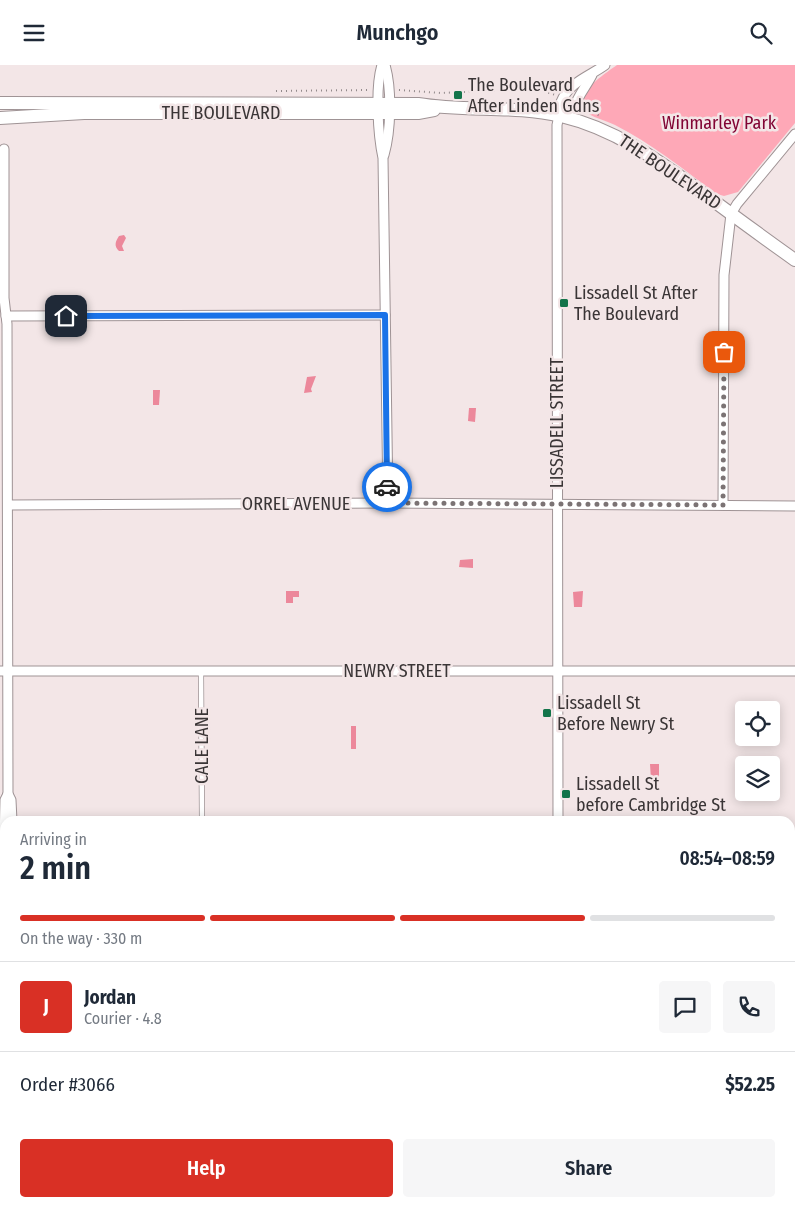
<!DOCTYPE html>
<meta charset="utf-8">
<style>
:root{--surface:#fff;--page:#f6f6f7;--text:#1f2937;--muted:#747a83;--line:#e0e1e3;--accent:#d93025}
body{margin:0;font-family:"Fira Sans Condensed",sans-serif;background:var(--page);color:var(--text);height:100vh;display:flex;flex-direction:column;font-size:19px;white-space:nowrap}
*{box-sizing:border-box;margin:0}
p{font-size:16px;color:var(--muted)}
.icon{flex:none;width:28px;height:28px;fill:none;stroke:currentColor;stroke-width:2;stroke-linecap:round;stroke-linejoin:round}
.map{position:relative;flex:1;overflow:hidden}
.sheet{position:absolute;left:0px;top:751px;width:795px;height:391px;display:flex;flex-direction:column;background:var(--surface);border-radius:15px 15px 0 0;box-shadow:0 2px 12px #0003}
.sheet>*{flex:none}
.tools{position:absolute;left:735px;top:636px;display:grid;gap:10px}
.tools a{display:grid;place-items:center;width:45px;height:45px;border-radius:5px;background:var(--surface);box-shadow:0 2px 12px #0003;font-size:25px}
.pin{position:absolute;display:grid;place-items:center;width:42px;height:42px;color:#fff;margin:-21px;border-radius:10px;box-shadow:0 2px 8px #0006}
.courier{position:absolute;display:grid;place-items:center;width:50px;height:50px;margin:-25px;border:4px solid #1a73e8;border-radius:50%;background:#fff;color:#222;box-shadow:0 1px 6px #0007}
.overview em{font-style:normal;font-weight:600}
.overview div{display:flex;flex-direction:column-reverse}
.overview{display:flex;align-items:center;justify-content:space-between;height:85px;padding:0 20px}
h1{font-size:32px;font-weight:600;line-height:38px}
.bar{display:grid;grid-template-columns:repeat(4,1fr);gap:8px 5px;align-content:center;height:60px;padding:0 20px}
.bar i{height:6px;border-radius:4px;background:var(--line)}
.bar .current{background:var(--accent)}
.bar p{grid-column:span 4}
.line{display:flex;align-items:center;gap:12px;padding:0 20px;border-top:1px solid var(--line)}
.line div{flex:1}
.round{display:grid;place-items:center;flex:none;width:52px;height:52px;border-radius:5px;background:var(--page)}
.primary-button{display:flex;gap:10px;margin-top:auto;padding:10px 20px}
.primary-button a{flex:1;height:58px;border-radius:5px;background:var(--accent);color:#fff;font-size:20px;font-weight:600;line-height:58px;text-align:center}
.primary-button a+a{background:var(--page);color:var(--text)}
header{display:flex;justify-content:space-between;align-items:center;height:65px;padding:0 20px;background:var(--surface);font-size:22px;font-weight:600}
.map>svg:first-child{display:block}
.green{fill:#fea8b7}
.water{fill:#ec889b}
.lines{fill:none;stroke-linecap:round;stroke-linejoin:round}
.service-casing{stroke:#9f9395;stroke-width:6}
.minor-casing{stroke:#9f9395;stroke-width:11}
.primary-casing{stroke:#9f9395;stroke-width:14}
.path{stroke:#928a8b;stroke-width:2;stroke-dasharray:1 4;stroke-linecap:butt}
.service{stroke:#fff;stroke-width:4.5}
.minor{stroke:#fff;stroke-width:9}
.primary{stroke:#fff;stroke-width:12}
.done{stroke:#7b7374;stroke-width:5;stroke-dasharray:0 9}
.route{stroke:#1a73e8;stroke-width:6}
.poi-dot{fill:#13744a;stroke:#f3e6e7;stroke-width:2}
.labels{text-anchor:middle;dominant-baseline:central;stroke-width:5;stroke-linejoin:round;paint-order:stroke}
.poi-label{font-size:18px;fill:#3a3536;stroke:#f3e6e7;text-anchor:start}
.street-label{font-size:18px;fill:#3a3536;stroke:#f3e6e7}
.park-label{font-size:18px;fill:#810434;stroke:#f3e6e7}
</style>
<header><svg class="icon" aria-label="menu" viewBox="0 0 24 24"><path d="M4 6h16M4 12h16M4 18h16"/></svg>Munchgo<svg class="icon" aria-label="search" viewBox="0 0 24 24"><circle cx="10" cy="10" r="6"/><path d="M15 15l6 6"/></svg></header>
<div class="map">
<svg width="795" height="1142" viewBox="0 0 795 1142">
<rect width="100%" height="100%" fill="#f3e6e7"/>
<path class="green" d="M617,0H795V58L738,127L724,131L717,129C684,105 651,78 615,60C604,54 583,52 581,38C579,26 607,7 617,0Z"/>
<g class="water">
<path d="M124,170L126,173L122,181L124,186H119C114,181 115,177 119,171Z"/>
<polygon points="316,311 311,324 312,327 304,328 307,312"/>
<polygon points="153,325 160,325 159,340 153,340"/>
<polygon points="469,343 476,343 475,357 468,356"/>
<polygon points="473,494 473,503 459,502 460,495"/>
<polygon points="286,526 299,526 299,532 293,532 293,538 286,538"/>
<polygon points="583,526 582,542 574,542 573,527"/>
<rect x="351" y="661" width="5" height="23"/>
<polygon points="650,699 659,699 659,715 651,715"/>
</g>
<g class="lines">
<defs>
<polyline id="service" points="201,606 202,756"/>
<g id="minor">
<path d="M382,0C375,22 378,70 383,93L388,438"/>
<path d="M560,51L574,43C578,30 586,22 592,10"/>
<polyline points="4,84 4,233 7,259 8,729 11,735 12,756"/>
<path d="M384,90C391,66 392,24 385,0"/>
<polyline points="6,251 385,250"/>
<polyline points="8,440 388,438 795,441"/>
<polyline points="723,440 724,210 731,149 737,139 795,69"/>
<polyline points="0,606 795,606"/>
<path d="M558,756L557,60C559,53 558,44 561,37C569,17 590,11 605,0"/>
<polyline points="4,778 5,735 8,729"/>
<polyline points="0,966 5,966"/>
<polyline points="790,966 795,966"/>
<polyline points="558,1138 558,1142"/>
<polyline points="113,1142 113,1138"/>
</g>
<g id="primary">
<path d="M0,38L418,39C466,47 514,40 561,51C616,64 659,96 703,128C734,151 764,173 795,195"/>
<polyline points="0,53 84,48 418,48 434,45"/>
<polyline points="0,770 5,771"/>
<polyline points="790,773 795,773"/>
</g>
</defs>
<use href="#service" class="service-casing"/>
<use href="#minor" class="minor-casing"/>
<use href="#primary" class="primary-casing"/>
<g class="path">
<polyline points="399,25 441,28 534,24 556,30"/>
<polyline points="276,26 369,25"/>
<polyline points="586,41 590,46 600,51"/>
</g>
<use href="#service" class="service"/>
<use href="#minor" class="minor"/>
<use href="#primary" class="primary"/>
</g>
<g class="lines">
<polyline class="done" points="387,422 388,438 723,440 724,287"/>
<polyline class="route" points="66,251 385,250 387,422"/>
</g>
<g class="poi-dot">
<rect x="453" y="25" width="10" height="10" rx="2.5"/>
<rect x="559" y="233" width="10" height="10" rx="2.5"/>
<rect x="542" y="643" width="10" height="10" rx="2.5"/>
<rect x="561" y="724" width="10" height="10" rx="2.5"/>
</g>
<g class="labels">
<g class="poi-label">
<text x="468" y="20">The Boulevard<tspan x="468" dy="21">After Linden Gdns</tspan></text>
<text x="574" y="228">Lissadell St After<tspan x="574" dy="21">The Boulevard</tspan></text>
<text x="557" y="638">Lissadell St<tspan x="557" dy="21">Before Newry St</tspan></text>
<text x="576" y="719">Lissadell St<tspan x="576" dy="21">before Cambridge St</tspan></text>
</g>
<g class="street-label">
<text x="221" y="48">THE BOULEVARD</text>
<text transform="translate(670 107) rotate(34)">THE BOULEVARD</text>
<text transform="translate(557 358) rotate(-90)">LISSADELL STREET</text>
<text x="296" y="439">ORREL AVENUE</text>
<text x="397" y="606">NEWRY STREET</text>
<text transform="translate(202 681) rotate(-90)">CALE LANE</text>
</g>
<g class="park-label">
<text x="719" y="58">Winmarley Park</text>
</g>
</g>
</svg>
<div class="tools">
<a><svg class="icon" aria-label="locate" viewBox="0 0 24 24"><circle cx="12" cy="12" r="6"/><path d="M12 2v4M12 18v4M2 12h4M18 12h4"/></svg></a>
<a><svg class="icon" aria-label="layers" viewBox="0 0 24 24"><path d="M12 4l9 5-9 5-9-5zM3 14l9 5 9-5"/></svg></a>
</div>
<div class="pin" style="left:724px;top:287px;background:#ea580c"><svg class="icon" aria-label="bag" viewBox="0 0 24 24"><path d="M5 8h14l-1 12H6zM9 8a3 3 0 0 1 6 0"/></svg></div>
<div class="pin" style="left:66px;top:251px;background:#1f2937"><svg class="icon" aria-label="home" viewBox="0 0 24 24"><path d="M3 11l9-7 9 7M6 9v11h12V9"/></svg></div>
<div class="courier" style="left:387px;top:422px"><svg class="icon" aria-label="car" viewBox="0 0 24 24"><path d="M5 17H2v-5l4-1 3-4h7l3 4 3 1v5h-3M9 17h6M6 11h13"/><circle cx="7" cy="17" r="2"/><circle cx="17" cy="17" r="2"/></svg></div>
<section class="sheet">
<div class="overview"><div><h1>2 min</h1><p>Arriving in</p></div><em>08:54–08:59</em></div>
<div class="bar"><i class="current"></i><i class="current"></i><i class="current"></i><i></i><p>On the way · 330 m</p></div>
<div class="line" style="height:90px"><b class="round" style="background:var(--accent);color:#fff">J</b><div><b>Jordan</b><p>Courier · 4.8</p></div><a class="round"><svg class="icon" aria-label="chat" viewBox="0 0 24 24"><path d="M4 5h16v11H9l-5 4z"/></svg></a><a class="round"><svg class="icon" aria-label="phone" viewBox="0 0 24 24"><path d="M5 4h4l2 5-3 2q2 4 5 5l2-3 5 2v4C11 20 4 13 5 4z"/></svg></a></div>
<div class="line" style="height:65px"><div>Order #3066</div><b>$52.25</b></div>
<div class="primary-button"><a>Help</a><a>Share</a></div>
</section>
</div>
